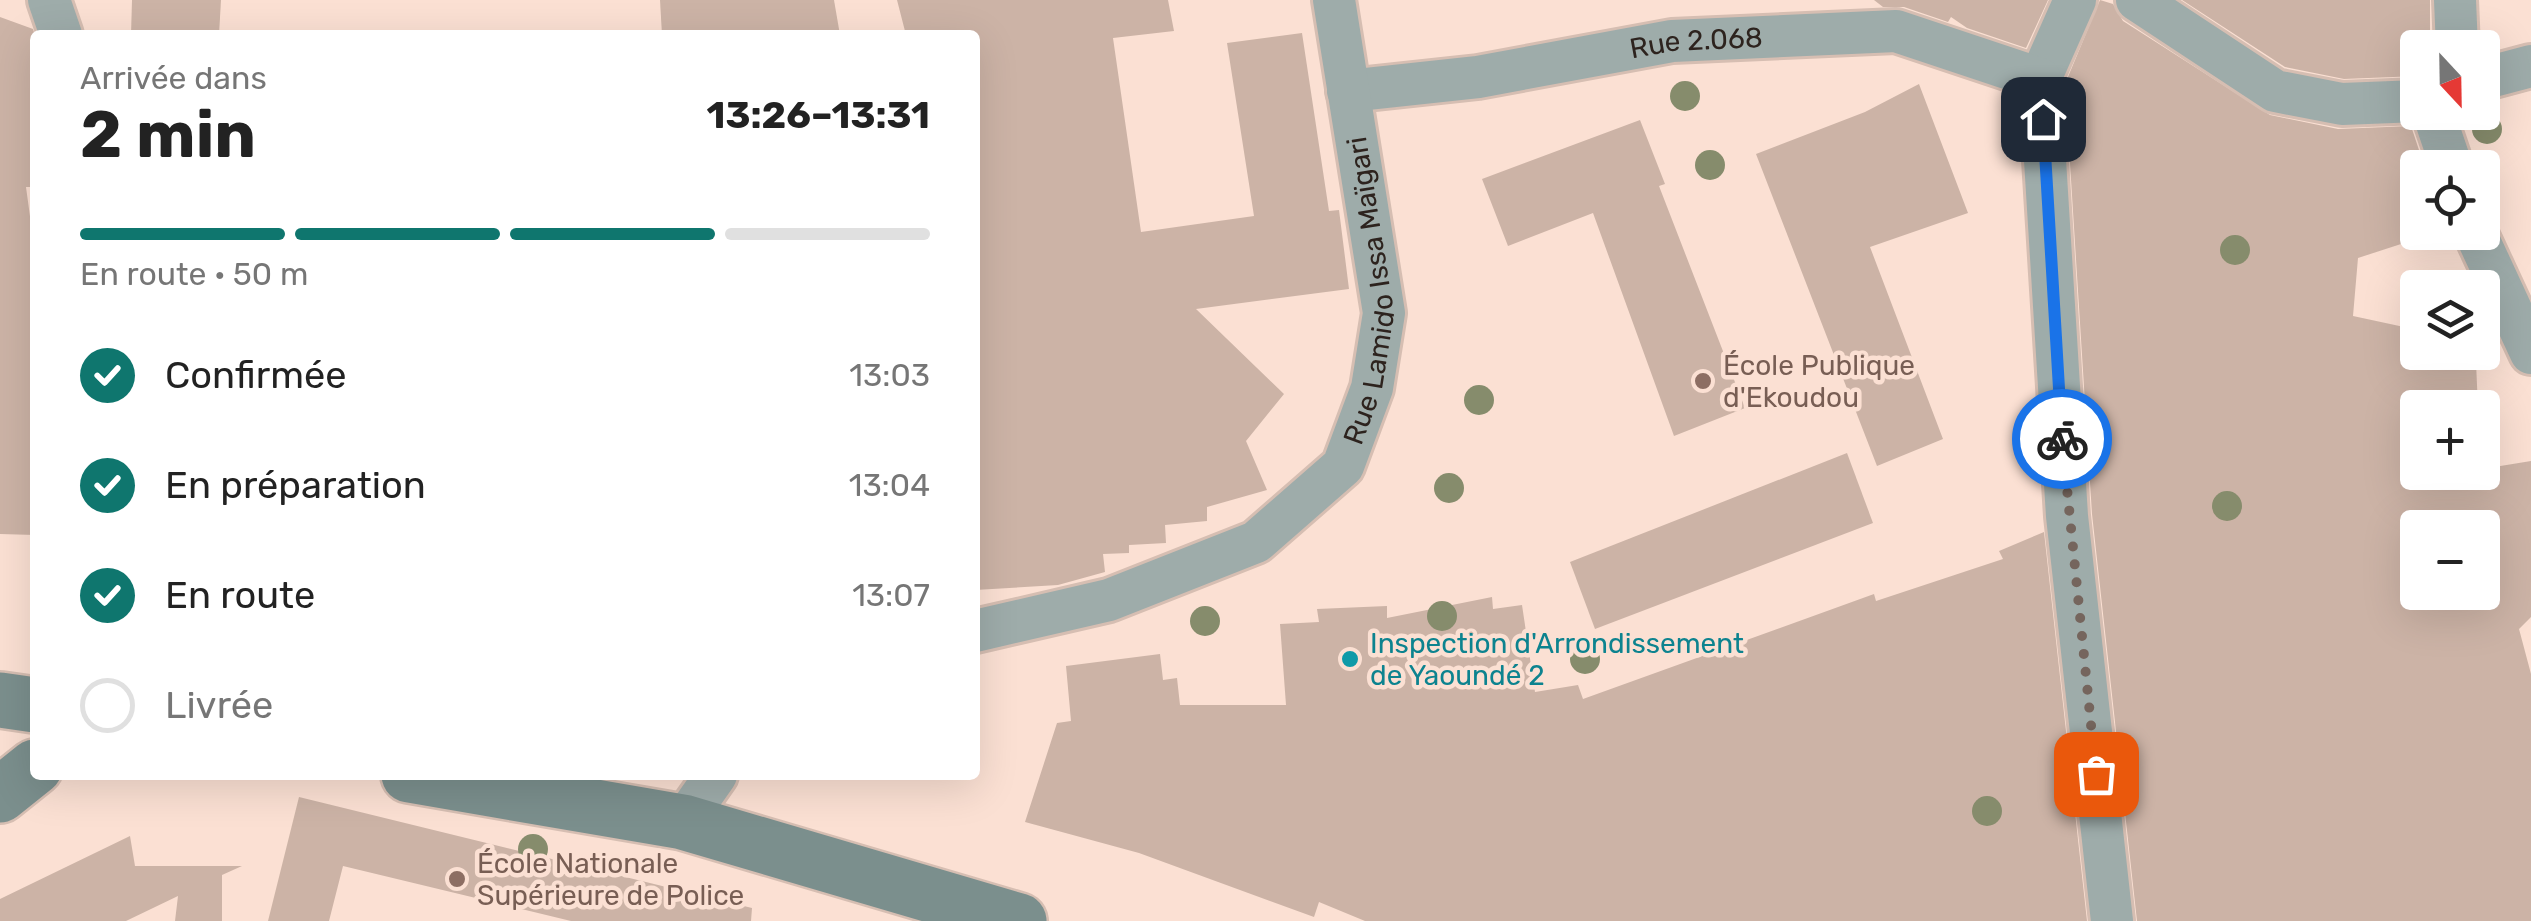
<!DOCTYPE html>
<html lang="fr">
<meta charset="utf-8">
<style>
:root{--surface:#fff;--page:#f2f2f2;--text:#222;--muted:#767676;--line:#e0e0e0;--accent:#0f766e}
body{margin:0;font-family:Rubik,sans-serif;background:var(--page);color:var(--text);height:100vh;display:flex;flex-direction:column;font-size:38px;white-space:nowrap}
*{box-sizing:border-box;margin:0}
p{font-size:32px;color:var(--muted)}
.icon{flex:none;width:55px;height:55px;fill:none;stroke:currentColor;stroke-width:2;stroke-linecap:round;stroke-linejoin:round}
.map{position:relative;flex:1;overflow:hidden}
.panel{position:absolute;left:30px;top:30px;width:950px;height:750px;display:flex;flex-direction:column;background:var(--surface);border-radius:10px;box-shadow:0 10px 40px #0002}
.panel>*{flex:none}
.needle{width:65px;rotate:158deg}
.fabs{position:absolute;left:2400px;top:30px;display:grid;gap:20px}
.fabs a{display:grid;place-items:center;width:100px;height:100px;border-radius:10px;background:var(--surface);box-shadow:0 10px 40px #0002;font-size:50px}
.pin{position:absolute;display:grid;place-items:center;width:85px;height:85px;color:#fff;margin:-42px;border-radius:20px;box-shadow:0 5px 15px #0006}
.courier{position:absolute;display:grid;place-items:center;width:100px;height:100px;margin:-50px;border:8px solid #1a73e8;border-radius:50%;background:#fff;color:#222;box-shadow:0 2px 12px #0007}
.overview em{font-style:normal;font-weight:700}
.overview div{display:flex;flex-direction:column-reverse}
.overview{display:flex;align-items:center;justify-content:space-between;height:170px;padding:0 50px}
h1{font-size:65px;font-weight:700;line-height:75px}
.bar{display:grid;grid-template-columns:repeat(4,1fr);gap:15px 10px;align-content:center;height:120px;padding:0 50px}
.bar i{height:12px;border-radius:8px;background:var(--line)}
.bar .active{background:var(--accent)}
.bar p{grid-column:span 4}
ol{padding:0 50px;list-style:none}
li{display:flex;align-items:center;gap:30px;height:110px}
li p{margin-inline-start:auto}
li .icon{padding:10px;border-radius:50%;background:var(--accent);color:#fff;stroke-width:4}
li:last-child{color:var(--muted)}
li i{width:55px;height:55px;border:5px solid var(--line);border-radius:50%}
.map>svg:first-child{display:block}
.building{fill:#ccb3a6;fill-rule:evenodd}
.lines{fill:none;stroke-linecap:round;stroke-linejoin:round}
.minor-casing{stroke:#d6beb2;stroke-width:48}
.secondary-casing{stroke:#d6beb2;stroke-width:60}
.minor{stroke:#9eacaa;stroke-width:42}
.secondary{stroke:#7b8f8d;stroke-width:55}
.tree{fill:#868c6c}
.done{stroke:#75655d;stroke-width:10;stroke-dasharray:0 18}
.route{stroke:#1a73e8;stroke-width:12}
.education-dot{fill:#8d6e63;stroke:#fbe0d3;stroke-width:4}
.culture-dot{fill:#0f9aa8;stroke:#fbe0d3;stroke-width:4}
.labels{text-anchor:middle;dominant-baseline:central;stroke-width:9;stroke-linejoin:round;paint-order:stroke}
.street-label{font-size:28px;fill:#2d231e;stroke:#fbe0d3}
.education-label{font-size:28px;fill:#785e54;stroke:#fbe0d3;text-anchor:start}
.culture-label{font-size:28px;fill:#0d838f;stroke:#fbe0d3;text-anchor:start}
</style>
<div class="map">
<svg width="2531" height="921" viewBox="0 0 2531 921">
<rect width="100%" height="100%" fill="#fbe0d3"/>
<g class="building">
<polygon points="132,0 221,0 219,35 131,35"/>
<polygon points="660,0 834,0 840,35 662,35"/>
<polygon points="897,0 1168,0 1174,31 1113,38 1141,232 1254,216 1227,43 1302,33 1329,211 1339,210 1349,289 1196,309 1284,394 1246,441 1267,490 1207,507 1207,521 1165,525 1166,543 1129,545 1129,553 1103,554 1105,572 1058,585 975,590 975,35 906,35"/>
<polygon points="1874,0 2048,0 2026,48 1967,28 1951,17 1948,22 1904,7 1883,7"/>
<path d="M2100,0L2113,4L2123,21L2270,115L2338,129L2411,126L2425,168H2418V232H2438L2358,258L2353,316L2418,330V352H2461V362H2476L2478,408H2418V479L2482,472V469L2531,461V617L2519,629L2531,674V921H2137L2092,514L2065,84ZM2418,528H2482V592H2418Z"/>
<polygon points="2182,0 2430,0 2430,48 2418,48 2418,76 2344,79 2285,67"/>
<polygon points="0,17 33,29 35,36 35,187 26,187 35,253 35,535 0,534"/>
<polygon points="1919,84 1968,213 1870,247 1943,439 1877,466 1756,154 1865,112"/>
<polygon points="1640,120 1665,184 1659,186 1745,408 1674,436 1593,213 1508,246 1482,179"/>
<polygon points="1847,453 1873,523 1595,629 1570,562"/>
<polygon points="2044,532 2087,921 1365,921 1319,902 1314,917 1139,853 1025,822 1057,723 1071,721 1066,666 1160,654 1163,680 1177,678 1180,705 1286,705 1280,624 1319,622 1317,609 1387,606 1387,618 1492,597 1493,609 1522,605 1535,692 1578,685 1583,699 1874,594 1876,601 2003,559 1999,551"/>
<polygon points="299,797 752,908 751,921 571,921 343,866 329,921 268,921"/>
<polygon points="130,836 135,866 242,866 222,875 222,921 175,921 178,896 126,921 0,921 0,899"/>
</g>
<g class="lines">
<defs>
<g id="minor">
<polyline points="49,0 61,35"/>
<polyline points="2075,0 2040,79 2067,516 2112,921"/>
<polyline points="2137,0 2275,91 2342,104 2418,101"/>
<polyline points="2455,0 2457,48"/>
<polyline points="2482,79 2531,66"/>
<path id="s1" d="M1348,91L1478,77L1672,41L1896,31L2040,79"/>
<polyline points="2433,112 2452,168"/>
<polyline points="2475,232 2531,353"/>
<path id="s2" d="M975,631L1109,600L1256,542L1343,466L1372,388L1384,313L1334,0"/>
<polyline points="683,822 716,775"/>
</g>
<g id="secondary">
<polyline points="0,700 35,705"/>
<polyline points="409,775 683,822 1019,921"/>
<polyline points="0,795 35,767"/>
</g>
</defs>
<use href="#minor" class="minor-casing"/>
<use href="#secondary" class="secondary-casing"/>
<use href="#minor" class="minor"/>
<use href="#secondary" class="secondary"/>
</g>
<g class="tree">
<circle cx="1685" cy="96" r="15"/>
<circle cx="2487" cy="129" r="15"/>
<circle cx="1710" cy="165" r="15"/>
<circle cx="2235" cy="250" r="15"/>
<circle cx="1479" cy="400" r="15"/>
<circle cx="1449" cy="488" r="15"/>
<circle cx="2227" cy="506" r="15"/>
<circle cx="1442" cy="616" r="15"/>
<circle cx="1205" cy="621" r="15"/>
<circle cx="1585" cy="659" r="15"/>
<circle cx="1987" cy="811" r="15"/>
<circle cx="533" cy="849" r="15"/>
</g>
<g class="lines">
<polyline class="done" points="2062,439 2096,774"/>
<polyline class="route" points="2043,119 2062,439"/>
</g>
<g class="education-dot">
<circle cx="1703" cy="381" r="10"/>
<circle cx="457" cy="879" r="10"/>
</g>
<circle class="culture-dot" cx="1350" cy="659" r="10"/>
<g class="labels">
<g class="street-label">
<text stroke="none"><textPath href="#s1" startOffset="352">Rue 2.068</textPath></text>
<text stroke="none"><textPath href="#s2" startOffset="592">Rue Lamido Issa Maïgari</textPath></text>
</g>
<g class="education-label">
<text x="1723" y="365">École Publique<tspan x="1723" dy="32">d'Ekoudou</tspan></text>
<text x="477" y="863">École Nationale<tspan x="477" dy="32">Supérieure de Police</tspan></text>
</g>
<g class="culture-label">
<text x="1370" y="643">Inspection d'Arrondissement<tspan x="1370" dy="32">de Yaoundé 2</tspan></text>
</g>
</g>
</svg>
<div class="fabs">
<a><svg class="needle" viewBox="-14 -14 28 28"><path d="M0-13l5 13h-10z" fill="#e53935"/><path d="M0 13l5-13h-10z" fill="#767676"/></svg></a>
<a><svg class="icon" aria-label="locate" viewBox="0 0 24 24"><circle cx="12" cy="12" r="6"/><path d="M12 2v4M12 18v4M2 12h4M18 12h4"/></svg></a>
<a><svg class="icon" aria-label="layers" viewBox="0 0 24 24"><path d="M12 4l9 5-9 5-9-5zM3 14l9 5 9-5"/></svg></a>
<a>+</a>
<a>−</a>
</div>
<div class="pin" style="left:2096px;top:774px;background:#ea580c"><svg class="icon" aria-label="bag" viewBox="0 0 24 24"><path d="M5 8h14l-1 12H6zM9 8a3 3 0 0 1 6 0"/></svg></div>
<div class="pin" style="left:2043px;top:119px;background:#1f2937"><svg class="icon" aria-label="home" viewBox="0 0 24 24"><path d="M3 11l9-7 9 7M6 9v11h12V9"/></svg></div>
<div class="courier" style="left:2062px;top:439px"><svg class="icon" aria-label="bike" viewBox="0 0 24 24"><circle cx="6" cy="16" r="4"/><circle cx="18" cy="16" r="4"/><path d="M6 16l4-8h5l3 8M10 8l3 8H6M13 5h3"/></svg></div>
<section class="panel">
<div class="overview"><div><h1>2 min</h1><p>Arrivée dans</p></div><em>13:26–13:31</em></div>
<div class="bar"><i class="active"></i><i class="active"></i><i class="active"></i><i></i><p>En route · 50 m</p></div>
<ol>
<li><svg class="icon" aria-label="check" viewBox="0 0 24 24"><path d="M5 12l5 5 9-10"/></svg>Confirmée<p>13:03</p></li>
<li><svg class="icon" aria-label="check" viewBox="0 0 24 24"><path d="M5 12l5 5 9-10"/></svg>En préparation<p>13:04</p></li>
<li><svg class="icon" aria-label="check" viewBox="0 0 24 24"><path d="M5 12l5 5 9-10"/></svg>En route<p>13:07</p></li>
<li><i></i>Livrée</li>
</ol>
</section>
</div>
